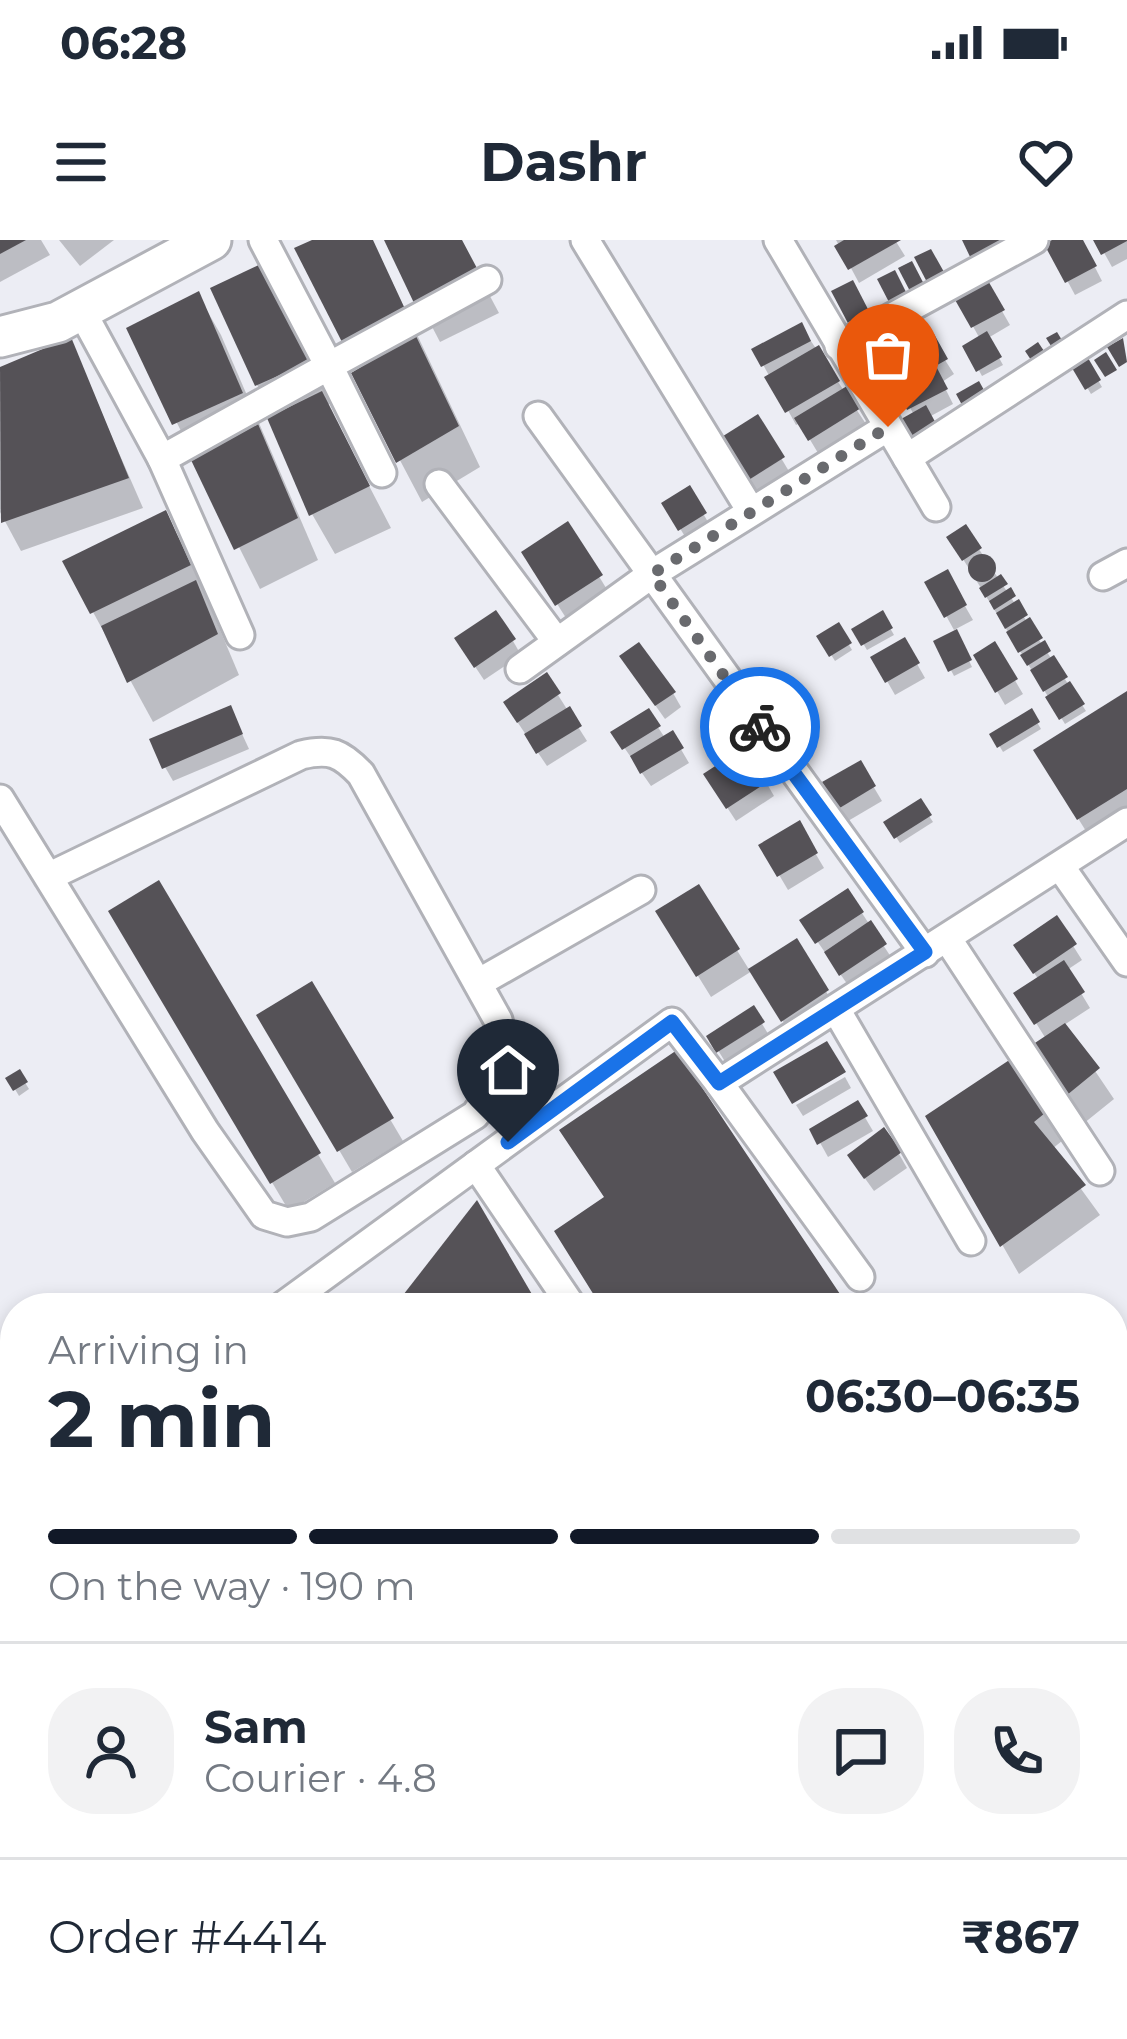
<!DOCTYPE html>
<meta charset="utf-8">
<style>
:root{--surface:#fff;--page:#f2f2f3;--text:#1f2937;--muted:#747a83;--line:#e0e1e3;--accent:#111827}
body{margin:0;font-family:Montserrat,sans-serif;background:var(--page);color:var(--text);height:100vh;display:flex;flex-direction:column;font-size:45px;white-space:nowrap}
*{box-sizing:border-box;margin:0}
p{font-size:39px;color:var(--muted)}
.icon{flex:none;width:66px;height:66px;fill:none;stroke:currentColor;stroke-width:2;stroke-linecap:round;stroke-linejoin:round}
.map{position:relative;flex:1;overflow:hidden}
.details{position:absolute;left:0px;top:1053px;width:1128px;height:747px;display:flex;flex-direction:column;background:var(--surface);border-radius:48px 48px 0 0;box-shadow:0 6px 18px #0003}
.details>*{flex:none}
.pin{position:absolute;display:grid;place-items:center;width:102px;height:102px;color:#fff;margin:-123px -51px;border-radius:50% 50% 50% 0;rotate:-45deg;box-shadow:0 0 12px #0007}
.pin .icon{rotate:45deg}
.courier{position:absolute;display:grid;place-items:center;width:120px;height:120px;margin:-60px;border:9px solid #1a73e8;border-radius:50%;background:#fff;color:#222;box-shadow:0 3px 15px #0007}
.headline em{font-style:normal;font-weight:700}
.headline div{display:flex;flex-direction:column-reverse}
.headline{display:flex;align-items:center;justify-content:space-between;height:204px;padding:0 48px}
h1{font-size:78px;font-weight:700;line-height:90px}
.bar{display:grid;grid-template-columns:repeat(4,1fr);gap:18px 12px;align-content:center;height:144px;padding:0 48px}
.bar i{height:15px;border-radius:9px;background:var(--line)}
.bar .active{background:var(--accent)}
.bar p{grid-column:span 4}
.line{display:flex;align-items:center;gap:30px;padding:0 48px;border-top:3px solid var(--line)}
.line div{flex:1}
.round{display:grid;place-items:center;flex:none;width:126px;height:126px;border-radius:48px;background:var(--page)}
.status{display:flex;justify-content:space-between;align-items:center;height:84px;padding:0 60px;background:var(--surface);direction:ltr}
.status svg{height:33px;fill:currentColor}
header{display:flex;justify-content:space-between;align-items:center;height:156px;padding:0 48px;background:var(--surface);font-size:54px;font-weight:700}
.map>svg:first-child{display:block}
.shadow{fill:#0003}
.building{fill:#555257}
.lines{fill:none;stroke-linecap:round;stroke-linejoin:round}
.street-casing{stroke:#b1b2b8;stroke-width:33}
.secondary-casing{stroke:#b1b2b8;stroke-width:45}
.street{stroke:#fff;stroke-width:27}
.secondary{stroke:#fff;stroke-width:39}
.done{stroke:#696a6e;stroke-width:12;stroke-dasharray:0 21.6}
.route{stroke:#1a73e8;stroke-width:15}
</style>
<div class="status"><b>06:28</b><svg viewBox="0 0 49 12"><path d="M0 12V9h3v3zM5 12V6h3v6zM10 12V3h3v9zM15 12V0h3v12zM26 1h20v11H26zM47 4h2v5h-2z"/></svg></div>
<header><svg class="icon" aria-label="menu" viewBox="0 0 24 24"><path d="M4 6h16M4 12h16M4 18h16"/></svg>Dashr<svg class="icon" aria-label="heart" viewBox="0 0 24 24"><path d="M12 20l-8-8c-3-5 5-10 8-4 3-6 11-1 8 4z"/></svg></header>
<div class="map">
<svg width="1127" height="1799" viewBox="0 0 1127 1799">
<rect width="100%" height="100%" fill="#ecedf4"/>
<g class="shadow">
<polygon points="0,0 41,0 50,15 0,42"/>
<polygon points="59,0 114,0 80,26"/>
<polygon points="319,0 372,0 480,227 422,262 355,135 362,130 298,9"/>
<polygon points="387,0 460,0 499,73 440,102"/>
<polygon points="836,0 895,0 905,16 859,43"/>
<polygon points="965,0 999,0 983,38 1010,85 988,98 1003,125 982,136 966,107 980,99 954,52 984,36"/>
<polygon points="1058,0 1081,0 1102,41 1075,55 1048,5"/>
<polygon points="1097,0 1127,0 1127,19 1112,27"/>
<polygon points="266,25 335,161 327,165 391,288 335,314 312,274 276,177 257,145"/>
<polygon points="198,55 221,95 318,320 260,349 130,89"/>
<polygon points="914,72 954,134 942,142 953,164 929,177 914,175 893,135 880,143 859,106 879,95 913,110 923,104 907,77"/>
<polygon points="801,86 866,184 818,213 800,183 796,185 755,110"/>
<polygon points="70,101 143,268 21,311 0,272 0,130"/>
<polygon points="1087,122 1102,147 1091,154 1076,129"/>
<polygon points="757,178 790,233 757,253 724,199"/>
<polygon points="689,249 712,289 689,303 665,264"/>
<polygon points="165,274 188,314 239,435 153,482 93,372"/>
<polygon points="567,285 608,351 566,378 525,313"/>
<polygon points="965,288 1086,471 1065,484 950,298"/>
<polygon points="946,333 973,380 954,390 928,343"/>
<polygon points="882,374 894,395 867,410 855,390"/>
<polygon points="838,386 852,410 835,421 820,397"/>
<polygon points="956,393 972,427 954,436 937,403"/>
<polygon points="513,401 521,415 484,440 466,413"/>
<polygon points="904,401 925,438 895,455 874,418"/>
<polygon points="994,405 1023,454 1005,465 977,416"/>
<polygon points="631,431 673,453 681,467 665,479"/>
<polygon points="558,455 587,501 547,526 514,477"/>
<polygon points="1127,455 1127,588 1096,607 1054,540"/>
<polygon points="648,472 665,498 672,494 689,523 651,546 614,493"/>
<polygon points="1031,472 1041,489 1003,512 993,495"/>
<polygon points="237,483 249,509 173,541 165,527"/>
<polygon points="860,524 882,561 848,581 827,543"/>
<polygon points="766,542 774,556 736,581 715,549"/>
<polygon points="920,562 933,582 900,603 887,583"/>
<polygon points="798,584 824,628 788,650 762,606"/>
<polygon points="158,644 335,943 289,971 112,672"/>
<polygon points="698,648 750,731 796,703 835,766 791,794 752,731 711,757 672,694"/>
<polygon points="848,652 893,720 850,748 803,681"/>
<polygon points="1056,679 1082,720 1067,730 1090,768 1064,785 1114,859 1052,909 1100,975 1019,1034 929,877 1046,799 1018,754 1039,740 1025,720"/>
<polygon points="311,746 403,901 352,932 260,776"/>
<polygon points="753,769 770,797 727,825 710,797"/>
<polygon points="676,814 840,1059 845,1068 605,1068 606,959"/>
<polygon points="19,833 29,849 19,856 9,839"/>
<polygon points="845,837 851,848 803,876 796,865"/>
<polygon points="857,864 873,891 828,917 813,890"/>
<polygon points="899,914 907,928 874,951 859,930"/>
</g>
<g class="building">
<polygon points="0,0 26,0 0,14"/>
<polygon points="312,0 373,0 405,69 342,102 294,8"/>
<polygon points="384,0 462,0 479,32 414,63"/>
<polygon points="844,0 901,0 848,30 834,6"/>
<polygon points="962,0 1001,0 1005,9 974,25"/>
<polygon points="1052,0 1083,0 1097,26 1065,43 1044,4"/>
<polygon points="1093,0 1127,0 1127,1 1101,15"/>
<polygon points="931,9 948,39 930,48 914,17"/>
<polygon points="267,21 314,120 255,146 210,48"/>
<polygon points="912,21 927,50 913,57 898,28"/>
<polygon points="895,30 909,58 892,68 877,39"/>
<polygon points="983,32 1005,70 971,88 950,51"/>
<polygon points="853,40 871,75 850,87 831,51"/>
<polygon points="199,51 243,153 172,185 126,88"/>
<polygon points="915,68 929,91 916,99 903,75"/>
<polygon points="899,80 914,106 934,94 948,119 898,147 884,122 869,131 855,105"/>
<polygon points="802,82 811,101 761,127 751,109"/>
<polygon points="987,91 1002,117 976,132 962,106"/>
<polygon points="1057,92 1068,110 1058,117 1046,98"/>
<polygon points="415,94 459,186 396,223 351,133"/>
<polygon points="71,97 129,238 1,283 0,127"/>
<polygon points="1123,98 1127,122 1119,127 1107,107"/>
<polygon points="1038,102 1050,120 1037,129 1025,111"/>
<polygon points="819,105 840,141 785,173 764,137"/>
<polygon points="1106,112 1117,130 1105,137 1094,120"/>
<polygon points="1088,118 1101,140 1085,150 1072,128"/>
<polygon points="937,128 948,149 907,170 897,150"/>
<polygon points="979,141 990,161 967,174 956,154"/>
<polygon points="847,146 861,168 808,201 794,178"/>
<polygon points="322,151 370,246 309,276 267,178"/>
<polygon points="926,165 939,189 907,207 894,183"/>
<polygon points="758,174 785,217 747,241 720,198"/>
<polygon points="258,184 298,278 234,310 191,220"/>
<polygon points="690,245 707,273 678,291 661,263"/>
<polygon points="166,270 191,325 90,374 62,321"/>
<polygon points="568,281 603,335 555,366 521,312"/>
<polygon points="966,284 982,308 962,321 946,297"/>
<circle cx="982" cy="328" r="14"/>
<polygon points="948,329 967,365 944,378 924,342"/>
<polygon points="1001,334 1008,344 985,358 979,348"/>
<polygon points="196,340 218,394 127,443 101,386"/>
<polygon points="1011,347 1016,356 994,370 989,361"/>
<polygon points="1019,359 1028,375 1005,389 996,373"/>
<polygon points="496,370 516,399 474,428 454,398"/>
<polygon points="883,370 893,388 861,406 851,389"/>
<polygon points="1030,377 1043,398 1018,413 1006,392"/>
<polygon points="839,382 852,403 829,417 816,396"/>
<polygon points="957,389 972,420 948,432 933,401"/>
<polygon points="905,397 920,423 885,443 870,417"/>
<polygon points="1045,400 1051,411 1027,426 1020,415"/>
<polygon points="995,401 1018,439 995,453 973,415"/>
<polygon points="639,402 676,452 655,466 619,416"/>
<polygon points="1054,415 1068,437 1043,452 1030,430"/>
<polygon points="547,432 561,453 517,483 503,462"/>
<polygon points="1070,441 1085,464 1059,480 1045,457"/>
<polygon points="1127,451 1127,549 1077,580 1033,510"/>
<polygon points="231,465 243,494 162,529 149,499"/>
<polygon points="570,466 582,486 536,514 524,494"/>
<polygon points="649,468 661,486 622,510 610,492"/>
<polygon points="1032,468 1040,482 997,508 989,494"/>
<polygon points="673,490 684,508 640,534 630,516"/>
<polygon points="746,506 769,541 726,569 703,534"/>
<polygon points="861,520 876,546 838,569 822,542"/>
<polygon points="921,558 932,575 894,599 883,582"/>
<polygon points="800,580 818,613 777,637 758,605"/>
<polygon points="159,640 321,913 270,944 108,671"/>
<polygon points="699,644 740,709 696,737 655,671"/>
<polygon points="848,648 864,672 815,704 799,680"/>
<polygon points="1057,675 1077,704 1033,734 1013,705"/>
<polygon points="871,680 887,704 839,736 824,712"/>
<polygon points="797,698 829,750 781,782 748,729"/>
<polygon points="1064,720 1085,752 1034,785 1013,753"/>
<polygon points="312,741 394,878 337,912 256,775"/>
<polygon points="754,765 765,782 716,813 706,796"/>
<polygon points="1065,783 1100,828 1034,882 1086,945 1000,1007 925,876"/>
<polygon points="827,801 846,832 792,864 773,832"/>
<polygon points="677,810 842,1057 826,1068 602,1068 554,991 604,957 559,890"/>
<polygon points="20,829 28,842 13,851 5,838"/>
<polygon points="858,860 868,876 817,905 809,889"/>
<polygon points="884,887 902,912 864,939 847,915"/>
<polygon points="477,960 540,1068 393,1068"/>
</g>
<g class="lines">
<defs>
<g id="street">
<polyline points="585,0 751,271"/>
<polyline points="778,0 936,267"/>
<polyline points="81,70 162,219 329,126 263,0"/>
<polyline points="839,106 1034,0"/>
<polyline points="888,187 652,334 925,713"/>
<polyline points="907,218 1127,75"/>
<polyline points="162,219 240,395"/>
<polyline points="382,233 329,126 487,40"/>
<polyline points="439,244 557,402"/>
<polyline points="1103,336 1127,323"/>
<polyline points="520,429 652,334 538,176"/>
<path d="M0,559L205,891L264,975L287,982L311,977L475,875L504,834L506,813L498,780L361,534C341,513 330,508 301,515L48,637"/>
<polyline points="1060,626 1127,722"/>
<polyline points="947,698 1100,931"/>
<polyline points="478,743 641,650"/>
<polyline points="837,771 971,1001"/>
<polyline points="719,843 860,1037"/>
<polyline points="476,925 573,1068"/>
<polyline points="280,1068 672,782 719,843 1127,582"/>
<polyline points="1113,1252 1127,1273"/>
<polyline points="0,1271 15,1261"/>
<polyline points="1113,1452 1127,1442"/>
<polyline points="1113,1711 1127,1700"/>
<polyline points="351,1785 362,1799"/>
<polyline points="548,1785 558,1799"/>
<polyline points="286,1799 305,1785"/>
<polyline points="998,1799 1016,1785"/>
</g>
<g id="secondary">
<polyline points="0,97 58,82 211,0"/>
<polyline points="0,1632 15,1651"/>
<polyline points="121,1785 132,1799"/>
</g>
</defs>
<use href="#street" class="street-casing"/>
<use href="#secondary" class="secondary-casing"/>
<use href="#street" class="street"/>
<use href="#secondary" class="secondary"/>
</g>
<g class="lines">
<polyline class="done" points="760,487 652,334 888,187"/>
<polyline class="route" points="508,902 672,782 719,843 925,712 760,487"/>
</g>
</svg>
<div class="pin" style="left:888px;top:187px;background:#ea580c"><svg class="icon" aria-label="bag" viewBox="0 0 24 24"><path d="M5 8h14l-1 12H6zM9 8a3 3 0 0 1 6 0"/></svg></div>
<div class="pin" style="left:508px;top:902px;background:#1f2937"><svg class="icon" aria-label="home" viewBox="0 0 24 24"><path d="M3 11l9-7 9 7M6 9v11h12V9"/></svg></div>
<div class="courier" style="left:760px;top:487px"><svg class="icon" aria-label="bike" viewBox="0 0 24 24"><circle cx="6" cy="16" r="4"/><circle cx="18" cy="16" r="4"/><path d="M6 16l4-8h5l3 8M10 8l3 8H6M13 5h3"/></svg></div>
<section class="details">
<div class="headline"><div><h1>2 min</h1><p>Arriving in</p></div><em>06:30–06:35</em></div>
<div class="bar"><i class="active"></i><i class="active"></i><i class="active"></i><i></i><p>On the way · 190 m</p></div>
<div class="line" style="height:216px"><a class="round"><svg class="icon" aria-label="person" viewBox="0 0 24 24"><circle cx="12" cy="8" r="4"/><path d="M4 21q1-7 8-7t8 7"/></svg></a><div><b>Sam</b><p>Courier · 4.8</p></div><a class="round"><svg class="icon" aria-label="chat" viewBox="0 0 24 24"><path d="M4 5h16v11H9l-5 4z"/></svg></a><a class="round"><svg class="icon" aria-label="phone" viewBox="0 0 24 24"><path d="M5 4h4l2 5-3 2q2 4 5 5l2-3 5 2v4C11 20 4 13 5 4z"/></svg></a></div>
<div class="line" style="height:156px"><div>Order #4414</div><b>₹867</b></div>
</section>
</div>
